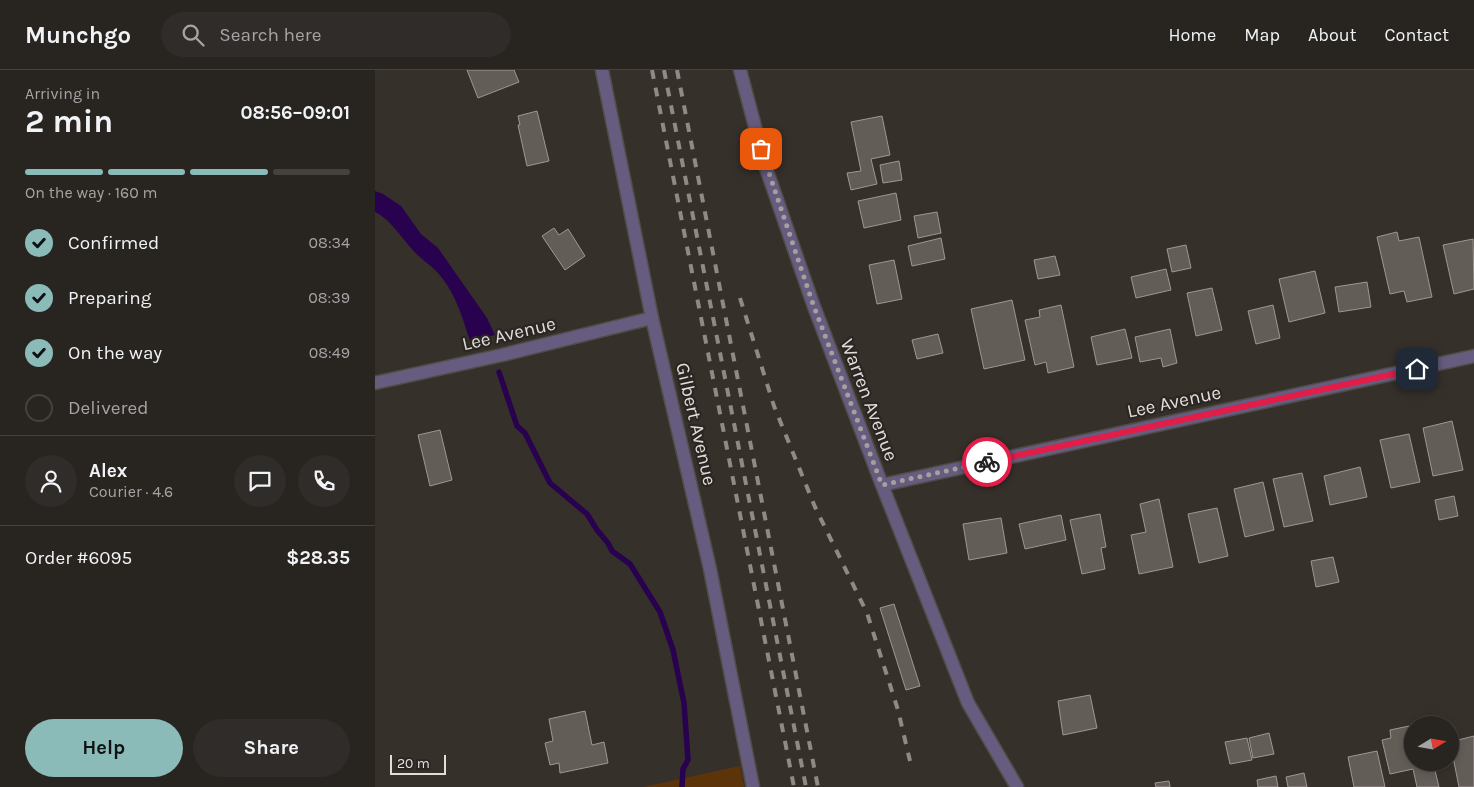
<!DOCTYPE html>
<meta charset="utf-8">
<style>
:root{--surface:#282420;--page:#302c29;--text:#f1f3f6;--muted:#a5a4a5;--line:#44413e;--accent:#8bbbb9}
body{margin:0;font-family:Karla,sans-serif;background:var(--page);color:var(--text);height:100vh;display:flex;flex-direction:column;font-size:19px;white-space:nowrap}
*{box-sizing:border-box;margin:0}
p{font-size:16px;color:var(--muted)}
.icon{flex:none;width:28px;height:28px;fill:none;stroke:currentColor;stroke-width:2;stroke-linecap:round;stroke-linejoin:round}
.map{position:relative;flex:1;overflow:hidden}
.details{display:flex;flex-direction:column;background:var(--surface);width:375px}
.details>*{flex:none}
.needle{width:32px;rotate:79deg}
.controls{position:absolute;left:1029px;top:646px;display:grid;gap:10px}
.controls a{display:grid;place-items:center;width:55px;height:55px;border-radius:50%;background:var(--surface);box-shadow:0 2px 8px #0003,0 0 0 1px var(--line);font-size:25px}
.scale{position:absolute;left:15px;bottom:12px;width:56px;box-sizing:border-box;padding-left:5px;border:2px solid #e1ddda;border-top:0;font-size:14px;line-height:18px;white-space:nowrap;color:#e1ddda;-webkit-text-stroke:4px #2b2622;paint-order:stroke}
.pin{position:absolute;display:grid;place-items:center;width:42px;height:42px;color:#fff;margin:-21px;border-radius:10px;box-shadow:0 2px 8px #0006}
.courier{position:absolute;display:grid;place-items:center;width:50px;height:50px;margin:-25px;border:4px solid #e11d48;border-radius:50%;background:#fff;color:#222;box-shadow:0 1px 6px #0007}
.headline em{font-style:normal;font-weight:700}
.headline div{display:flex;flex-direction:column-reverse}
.headline{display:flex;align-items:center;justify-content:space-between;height:85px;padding:0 25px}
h1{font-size:32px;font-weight:700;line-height:38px}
.bar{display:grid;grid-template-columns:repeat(4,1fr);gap:8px 5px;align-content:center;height:60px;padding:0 25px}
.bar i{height:6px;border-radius:4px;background:var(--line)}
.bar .selected{background:var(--accent)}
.bar p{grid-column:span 4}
.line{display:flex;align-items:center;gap:12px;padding:0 25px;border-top:1px solid var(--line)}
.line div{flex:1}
.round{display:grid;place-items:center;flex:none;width:52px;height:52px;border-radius:26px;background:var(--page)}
ol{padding:0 25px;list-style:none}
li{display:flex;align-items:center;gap:15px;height:55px}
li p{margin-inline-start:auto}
li .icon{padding:5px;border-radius:50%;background:var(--accent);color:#111;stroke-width:4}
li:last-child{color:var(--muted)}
li i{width:28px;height:28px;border:2px solid var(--line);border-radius:50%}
.action{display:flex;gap:10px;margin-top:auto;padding:10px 25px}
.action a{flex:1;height:58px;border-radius:30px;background:var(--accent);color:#111;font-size:20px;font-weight:700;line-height:58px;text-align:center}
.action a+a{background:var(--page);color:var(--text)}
header{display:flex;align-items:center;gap:30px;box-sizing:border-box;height:70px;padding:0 25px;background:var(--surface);border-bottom:1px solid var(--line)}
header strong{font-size:24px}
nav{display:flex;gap:28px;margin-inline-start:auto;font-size:18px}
.search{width:350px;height:45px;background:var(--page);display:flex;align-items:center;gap:12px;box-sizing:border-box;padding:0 18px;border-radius:28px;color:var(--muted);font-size:19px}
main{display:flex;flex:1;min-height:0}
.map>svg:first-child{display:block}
.green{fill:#5d340a}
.water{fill:#28014f}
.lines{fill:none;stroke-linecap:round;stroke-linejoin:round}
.stream{stroke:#28014f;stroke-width:5.5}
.building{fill:#635d58;stroke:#9e9792}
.street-casing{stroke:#514c47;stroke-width:15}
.street{stroke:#665c7f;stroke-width:12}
.rail{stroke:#8f8a86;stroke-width:4;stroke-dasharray:9 9;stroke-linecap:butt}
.done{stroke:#a5a09d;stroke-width:5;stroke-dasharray:0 9}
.route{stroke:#e11d48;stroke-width:6}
.labels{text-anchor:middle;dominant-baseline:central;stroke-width:4.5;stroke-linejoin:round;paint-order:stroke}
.street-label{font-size:19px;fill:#e1ddda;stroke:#2b2622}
</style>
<header>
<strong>Munchgo</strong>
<div class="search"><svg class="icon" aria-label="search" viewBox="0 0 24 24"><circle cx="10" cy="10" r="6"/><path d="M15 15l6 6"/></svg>Search here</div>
<nav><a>Home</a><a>Map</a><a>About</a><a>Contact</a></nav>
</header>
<main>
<section class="details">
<div class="headline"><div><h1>2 min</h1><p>Arriving in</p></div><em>08:56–09:01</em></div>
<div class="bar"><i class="selected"></i><i class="selected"></i><i class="selected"></i><i></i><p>On the way · 160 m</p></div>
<ol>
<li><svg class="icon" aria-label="check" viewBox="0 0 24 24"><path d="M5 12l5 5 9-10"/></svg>Confirmed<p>08:34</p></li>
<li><svg class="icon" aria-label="check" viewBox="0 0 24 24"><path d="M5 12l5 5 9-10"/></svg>Preparing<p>08:39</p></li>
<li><svg class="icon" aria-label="check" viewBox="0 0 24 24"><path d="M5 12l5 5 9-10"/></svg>On the way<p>08:49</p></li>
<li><i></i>Delivered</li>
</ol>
<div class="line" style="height:90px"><a class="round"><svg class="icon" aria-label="person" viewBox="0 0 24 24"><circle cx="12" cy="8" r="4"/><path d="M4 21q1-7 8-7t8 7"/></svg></a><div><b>Alex</b><p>Courier · 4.6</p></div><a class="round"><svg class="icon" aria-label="chat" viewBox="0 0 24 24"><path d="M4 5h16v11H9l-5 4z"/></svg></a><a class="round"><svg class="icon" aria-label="phone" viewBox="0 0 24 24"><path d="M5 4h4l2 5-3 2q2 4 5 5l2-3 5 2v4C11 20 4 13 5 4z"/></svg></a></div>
<div class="line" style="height:65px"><div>Order #6095</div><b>$28.35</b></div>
<div class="action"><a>Help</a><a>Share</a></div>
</section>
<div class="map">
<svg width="1099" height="717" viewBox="0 0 1099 717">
<rect width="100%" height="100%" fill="#36302b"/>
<polygon class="green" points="365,696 369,717 268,717"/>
<path class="water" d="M0,121L8,124L26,136L46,164L63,178L112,248L120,265L95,271C87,246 80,221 61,201C53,193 43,187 36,178C25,166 15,149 0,142Z"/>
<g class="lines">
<g class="stream">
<polyline points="105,262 110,274"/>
<polyline points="124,302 142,356 150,363 175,413 212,444 222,460 233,473 237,481 255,494 285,542 298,580 309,633 313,690 308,699 307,717"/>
</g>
</g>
<g class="building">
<polygon points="92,0 139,0 144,12 103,28"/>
<polygon points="162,41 174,91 152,96 143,55 145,55 143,46"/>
<polygon points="507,46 515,85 496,89 502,114 476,120 472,103 486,101 476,52"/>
<polygon points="524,91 527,110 508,113 505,95"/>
<polygon points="521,123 526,150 489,158 483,131"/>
<polygon points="562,142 566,163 543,168 539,146"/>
<polygon points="179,158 184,165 193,159 210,186 190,200 167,166"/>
<polygon points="1022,162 1024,171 1044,167 1057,227 1032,232 1029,221 1015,224 1002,167"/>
<polygon points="566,168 570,189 537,196 533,176"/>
<polygon points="1098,169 1099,219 1079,224 1068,175"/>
<polygon points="811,175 816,198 797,202 792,179"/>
<polygon points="680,186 685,205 663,209 659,190"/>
<polygon points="519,190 527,229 502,234 494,195"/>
<polygon points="791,199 796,220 761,228 756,207"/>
<polygon points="940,201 950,243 914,252 904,209"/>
<polygon points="992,212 996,237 964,242 960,217"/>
<polygon points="837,218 847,260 821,266 812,223"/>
<polygon points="637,230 650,290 609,299 596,239"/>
<polygon points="686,235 699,297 673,303 671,292 660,295 650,250 665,247 664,240"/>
<polygon points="898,235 905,268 881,274 873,241"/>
<polygon points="750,259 757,288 722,295 716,267"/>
<polygon points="795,259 802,293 788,297 786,288 765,292 760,267"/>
<polygon points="563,264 568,283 542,289 537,270"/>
<polygon points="1077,351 1088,400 1058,406 1048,358"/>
<polygon points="65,360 77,410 55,416 43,365"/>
<polygon points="1034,364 1045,412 1016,418 1005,370"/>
<polygon points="985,397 992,427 955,435 949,406"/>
<polygon points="927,403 938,451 909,457 898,409"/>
<polygon points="888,412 899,460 870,467 859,419"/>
<polygon points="1079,426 1083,446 1064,450 1060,430"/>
<polygon points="784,429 798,497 764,504 756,465 771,462 765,434"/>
<polygon points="842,438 853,486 824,493 813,444"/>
<polygon points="725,444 731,477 726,478 730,499 707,504 695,450"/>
<polygon points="686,445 691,470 650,479 644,454"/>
<polygon points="626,448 632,483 594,490 588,454"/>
<polygon points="958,487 964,512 941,517 936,491"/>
<polygon points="519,534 545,616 531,620 505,538"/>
<polygon points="715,625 722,658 688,665 683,631"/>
<polygon points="210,641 217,675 229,672 233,693 185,703 184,693 175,695 170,673 178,671 174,649"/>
<polygon points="1034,656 1036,663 1038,662 1038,692 1058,692 1064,717 1042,717 1038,699 1015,704 1007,670 1016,668 1015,660"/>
<polygon points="894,663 899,684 878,688 874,668"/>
<polygon points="1099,666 1099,717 1084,717 1075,672"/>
<polygon points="872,668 877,690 855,694 850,672"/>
<polygon points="1002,681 1010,717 979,717 973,687"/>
<polygon points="929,703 932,717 913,717 911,707"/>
<polygon points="901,706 903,717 883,717 882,710"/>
<polygon points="794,711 795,717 781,717 780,713"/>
</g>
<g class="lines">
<defs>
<g id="street">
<polyline points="227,0 277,248 335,499 378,717"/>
<polyline points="365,0 391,98 438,234 507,415 593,633 642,717"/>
<polyline points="0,313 127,285 277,248"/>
<polyline points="507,415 1099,286"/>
</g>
</defs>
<use href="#street" class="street-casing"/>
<use href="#street" class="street"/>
<g class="rail">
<polyline points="277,0 419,717"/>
<polyline points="289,0 431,717"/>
<polyline points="302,0 443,717"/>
<polyline points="365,228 399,336 440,437 492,543 523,640 535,691"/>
</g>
</g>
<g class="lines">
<polyline class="done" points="386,79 438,234 507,415 612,392"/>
<polyline class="route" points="612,392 1042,299"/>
</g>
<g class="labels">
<g class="street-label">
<text transform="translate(134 264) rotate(-13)">Lee Avenue</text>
<text transform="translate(494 330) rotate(69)">Warren Avenue</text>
<text transform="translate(799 332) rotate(-12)">Lee Avenue</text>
<text transform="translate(321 354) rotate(77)">Gilbert Avenue</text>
</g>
</g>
</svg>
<div class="controls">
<a><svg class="needle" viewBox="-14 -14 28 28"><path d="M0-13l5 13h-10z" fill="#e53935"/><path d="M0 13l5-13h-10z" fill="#a5a4a5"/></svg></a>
</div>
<div class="scale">20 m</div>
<div class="pin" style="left:386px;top:79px;background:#ea580c"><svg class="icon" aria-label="bag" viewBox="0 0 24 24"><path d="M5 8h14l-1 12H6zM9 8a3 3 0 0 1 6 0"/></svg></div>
<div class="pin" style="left:1042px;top:299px;background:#1f2937"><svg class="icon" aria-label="home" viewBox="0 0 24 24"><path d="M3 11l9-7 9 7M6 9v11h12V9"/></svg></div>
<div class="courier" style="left:612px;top:392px"><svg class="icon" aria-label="bike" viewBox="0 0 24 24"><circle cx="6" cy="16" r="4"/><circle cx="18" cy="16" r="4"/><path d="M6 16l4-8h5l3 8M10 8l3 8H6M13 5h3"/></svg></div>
</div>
</main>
